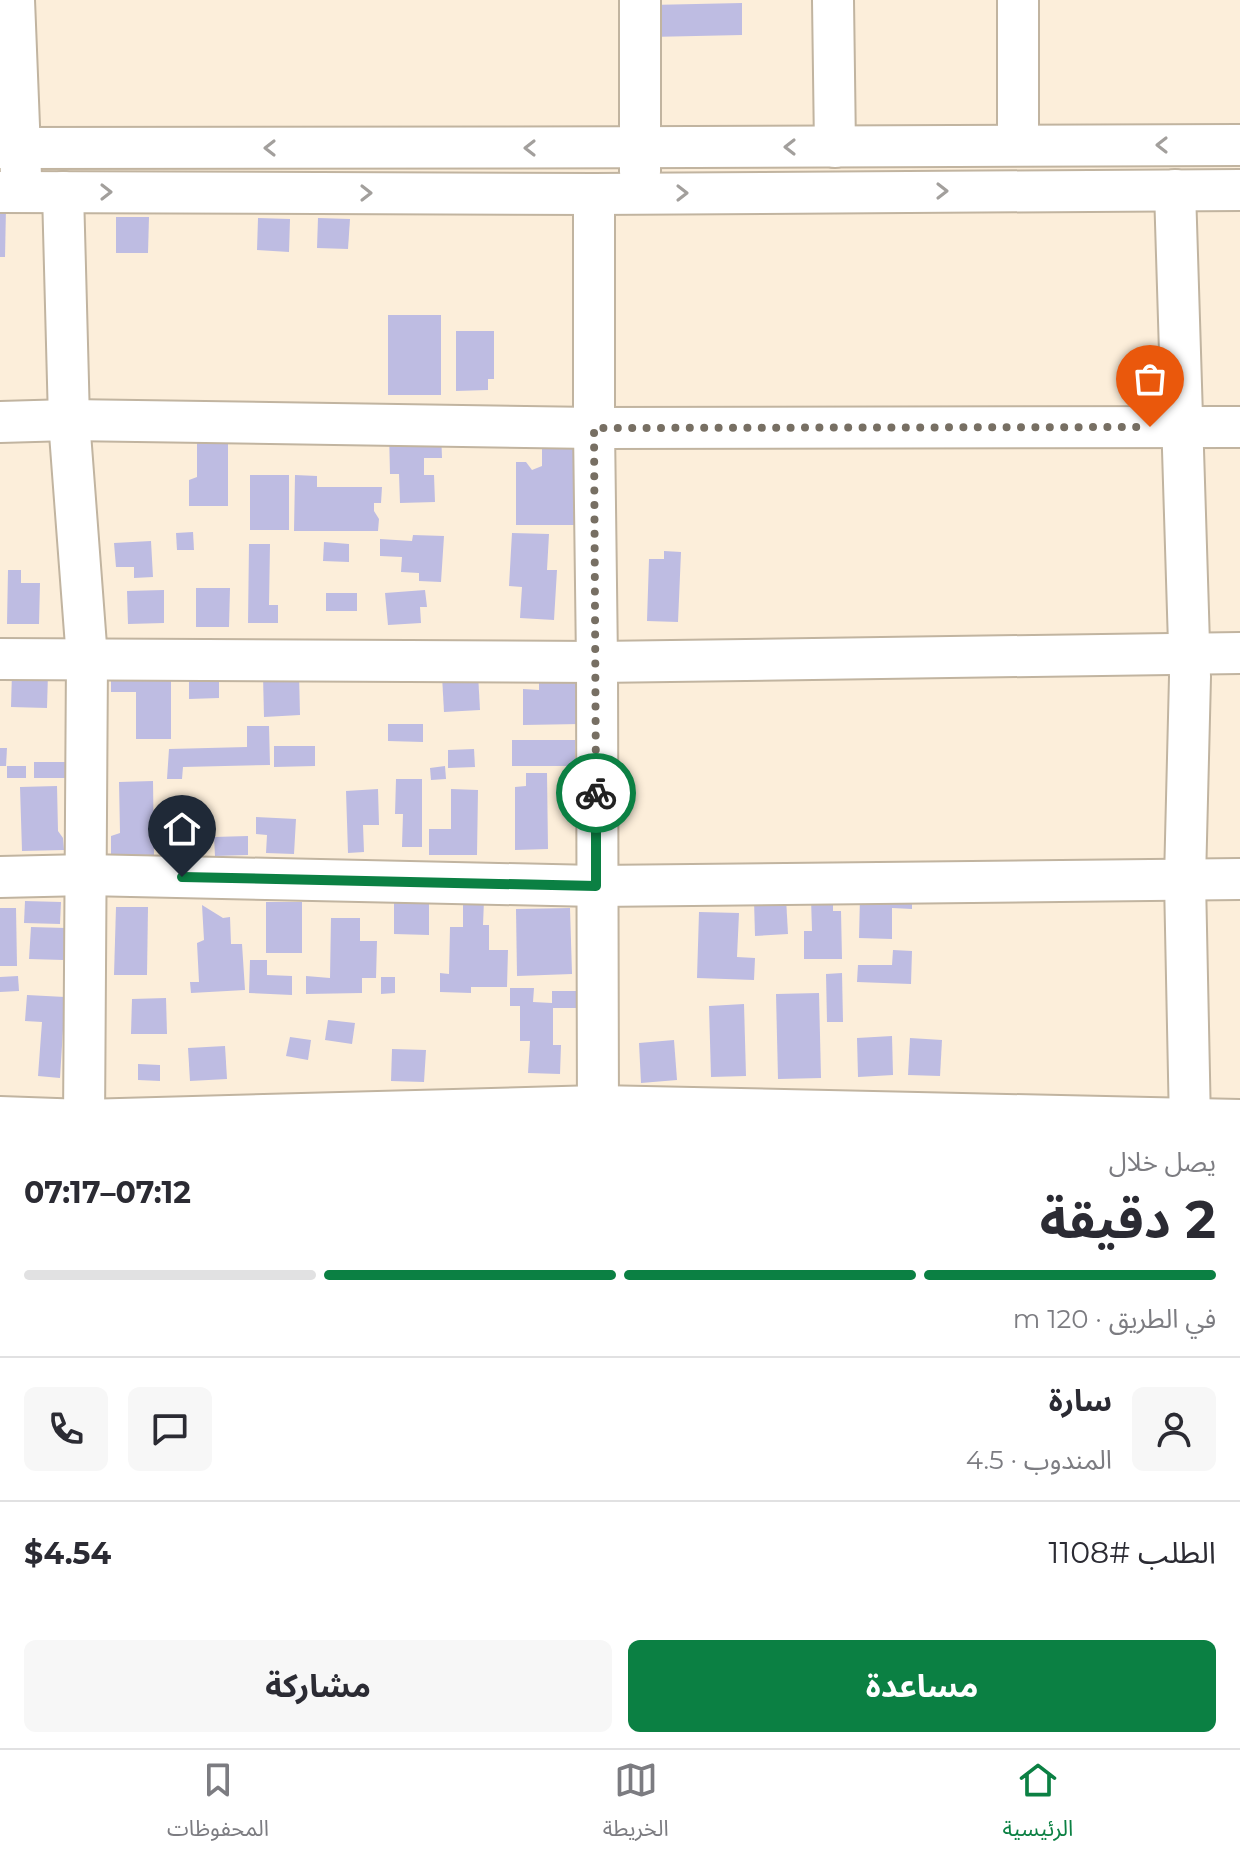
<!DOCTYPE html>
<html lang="ar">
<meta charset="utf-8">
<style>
:root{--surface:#fff;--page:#f7f7f7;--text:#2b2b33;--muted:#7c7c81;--line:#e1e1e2;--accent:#0b8043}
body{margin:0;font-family:Montserrat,"Noto Sans Arabic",sans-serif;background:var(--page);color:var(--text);direction:rtl;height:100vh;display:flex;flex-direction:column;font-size:30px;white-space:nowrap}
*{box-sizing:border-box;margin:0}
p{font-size:26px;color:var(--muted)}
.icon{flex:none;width:44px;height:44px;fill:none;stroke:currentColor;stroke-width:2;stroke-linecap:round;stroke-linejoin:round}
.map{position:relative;height:1124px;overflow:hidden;direction:ltr}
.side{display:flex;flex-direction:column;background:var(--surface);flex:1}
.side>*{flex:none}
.pin{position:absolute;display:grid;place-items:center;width:68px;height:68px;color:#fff;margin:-82px -34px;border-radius:50% 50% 50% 0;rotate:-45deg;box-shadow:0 0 8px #0007}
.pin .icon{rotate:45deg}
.courier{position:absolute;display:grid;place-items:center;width:80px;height:80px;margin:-40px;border:6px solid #0b8043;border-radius:50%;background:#fff;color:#222;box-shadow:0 2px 10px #0007}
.overview em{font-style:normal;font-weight:700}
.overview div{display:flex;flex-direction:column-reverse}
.overview{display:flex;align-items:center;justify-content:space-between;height:136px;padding:0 24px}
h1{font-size:52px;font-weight:700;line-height:60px}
.bar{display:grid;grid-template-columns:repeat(4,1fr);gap:12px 8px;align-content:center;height:96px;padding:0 24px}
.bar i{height:10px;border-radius:6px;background:var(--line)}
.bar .on{background:var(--accent)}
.bar p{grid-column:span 4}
.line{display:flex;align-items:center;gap:20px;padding:0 24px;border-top:2px solid var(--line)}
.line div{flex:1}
.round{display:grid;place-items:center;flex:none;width:84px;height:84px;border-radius:12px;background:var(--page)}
.action{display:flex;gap:16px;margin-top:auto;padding:16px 24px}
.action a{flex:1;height:92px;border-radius:12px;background:var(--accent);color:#fff;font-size:32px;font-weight:700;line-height:92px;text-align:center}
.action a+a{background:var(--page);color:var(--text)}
.tabs{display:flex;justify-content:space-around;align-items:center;height:112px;border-top:2px solid var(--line);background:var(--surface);font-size:22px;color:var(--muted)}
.tabs a{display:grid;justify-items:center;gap:4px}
.tabs .on{color:var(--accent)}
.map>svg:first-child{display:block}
.building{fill:#bebce2}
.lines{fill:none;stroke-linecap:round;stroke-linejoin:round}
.minor-casing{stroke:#c1b4a0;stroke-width:44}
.minor{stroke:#fff;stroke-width:40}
.oneway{stroke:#a29f9c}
.done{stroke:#776f63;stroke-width:8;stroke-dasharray:0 14.4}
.route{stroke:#0b8043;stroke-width:10}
</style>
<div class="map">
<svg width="1240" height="1124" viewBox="0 0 1240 1124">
<rect width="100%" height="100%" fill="#fceeda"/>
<g class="building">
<polygon points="742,3 742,35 650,37 650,5"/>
<polygon points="0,208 6,208 5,257 0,257"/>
<polygon points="116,217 149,217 148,253 116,253"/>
<polygon points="258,218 290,219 289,252 257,250"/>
<polygon points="318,218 350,219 348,249 317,248"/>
<rect x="388" y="315" width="53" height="80"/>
<polygon points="456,331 494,331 494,379 488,379 488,390 456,391"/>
<polygon points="441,430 442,458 424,458 424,475 434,475 435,502 400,503 399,474 390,474 389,432"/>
<polygon points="197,443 228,444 228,506 189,506 189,480 197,477"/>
<polygon points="542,444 584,444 584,525 516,525 516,462 526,462 532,470 542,466"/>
<rect x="250" y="475" width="39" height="55"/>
<polygon points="295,475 317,476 317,487 382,487 381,503 374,503 374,511 379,519 378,531 294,531"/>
<polygon points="193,532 194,550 177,550 176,533"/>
<polygon points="512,533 549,534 547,570 557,570 554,620 520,618 522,587 509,586"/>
<polygon points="413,535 444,536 441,582 419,581 419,573 401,572 402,557 380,556 380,539 412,541"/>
<polygon points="151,541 153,577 134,578 134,567 116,567 114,543"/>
<polygon points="324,542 349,544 349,562 323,561"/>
<polygon points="249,544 270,544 269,605 278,605 278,623 248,623"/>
<polygon points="664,551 681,552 678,622 647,621 649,559 664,559"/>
<polygon points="8,570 21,570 21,583 40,583 39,624 7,624"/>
<polygon points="196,588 230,588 229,627 196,627"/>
<polygon points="164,590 164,623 128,624 127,591"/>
<polygon points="425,590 427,607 420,607 421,623 388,625 385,593"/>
<rect x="326" y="593" width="31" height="18"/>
<polygon points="12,672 48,673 47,708 11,707"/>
<polygon points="539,673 580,673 580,724 523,725 523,689 539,690"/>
<polygon points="299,674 300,715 264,717 263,676"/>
<polygon points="478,674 480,710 444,712 442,676"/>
<polygon points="111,675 171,675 171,739 136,739 136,692 111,692"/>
<polygon points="189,681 219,681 219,698 189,699"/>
<polygon points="388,724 423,724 423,742 388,741"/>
<polygon points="247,726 269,726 270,765 183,767 182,779 167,779 169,749 247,747"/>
<rect x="512" y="740" width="63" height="26"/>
<polygon points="274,746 315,746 315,766 274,767"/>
<polygon points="0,748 7,748 6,766 0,766"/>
<polygon points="474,749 475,767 448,768 448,750"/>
<rect x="34" y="762" width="31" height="16"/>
<rect x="7" y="766" width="19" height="12"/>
<polygon points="445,766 446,779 431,780 430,768"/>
<polygon points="526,773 547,773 548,849 515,850 515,787 526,786"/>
<polygon points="396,779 422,779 422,847 402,847 403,814 395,814"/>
<polygon points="153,781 154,856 111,857 111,836 120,833 119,782"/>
<polygon points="57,786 58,831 63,838 64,850 22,851 20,787"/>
<polygon points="378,789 379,825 363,825 364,852 348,853 346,791"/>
<polygon points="451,789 478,790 477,855 429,855 429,829 451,829"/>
<polygon points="256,817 296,819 294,854 266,853 267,835 256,834"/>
<polygon points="248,836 248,855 215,856 214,837"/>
<polygon points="860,896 912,896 912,909 892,908 892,939 859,938"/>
<polygon points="786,898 788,934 755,936 754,900"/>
<polygon points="811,898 833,898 833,911 841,911 842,959 804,959 804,931 812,931"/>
<polygon points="394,899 429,899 429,935 394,934"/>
<polygon points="463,900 484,900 483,925 489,925 489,950 508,950 507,987 471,987 471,993 440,992 440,973 449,974 450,927 463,927"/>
<polygon points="25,901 61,902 60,924 24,923"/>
<rect x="266" y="902" width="36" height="51"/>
<polygon points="202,905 223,918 230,917 231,944 242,944 245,990 191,993 190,982 199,982 197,943 204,940"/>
<polygon points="116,907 148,907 147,975 114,975"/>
<polygon points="0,908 16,908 17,966 0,966"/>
<polygon points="570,908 572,974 517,976 516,909"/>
<polygon points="699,912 739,913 737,957 755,958 754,980 697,978"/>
<polygon points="331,918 360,918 360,941 377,941 376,978 362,978 362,993 306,994 306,976 330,978"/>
<polygon points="31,927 66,928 64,960 29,959"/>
<polygon points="893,950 912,951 911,984 857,982 858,965 892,965"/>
<polygon points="250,960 267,960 267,975 292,976 292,995 249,993"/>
<polygon points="842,973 843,1022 827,1022 826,974"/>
<polygon points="18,976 19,991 0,992 0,977"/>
<polygon points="381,977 395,977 395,993 381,994"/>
<polygon points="510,988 534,988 533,1002 552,1003 552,991 579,991 578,1008 553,1008 553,1045 561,1045 560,1074 528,1073 530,1041 520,1041 520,1006 510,1006"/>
<polygon points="819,993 821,1078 778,1079 776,994"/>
<polygon points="27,995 65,997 60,1078 38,1076 42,1022 25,1021"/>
<polygon points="166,998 167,1034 131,1034 132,999"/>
<polygon points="744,1004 746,1076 711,1077 709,1006"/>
<polygon points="328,1020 355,1023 352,1044 325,1040"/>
<polygon points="892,1036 893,1075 858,1077 857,1038"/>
<polygon points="290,1037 311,1040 308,1060 286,1056"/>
<polygon points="910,1038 942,1040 940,1076 908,1075"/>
<polygon points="674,1040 677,1080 641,1083 639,1043"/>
<polygon points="225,1046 227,1079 190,1081 188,1048"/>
<polygon points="392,1049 426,1050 424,1082 391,1081"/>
<polygon points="138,1064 160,1065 160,1081 138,1080"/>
</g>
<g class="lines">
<defs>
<g id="minor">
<polyline points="14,0 21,176"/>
<polyline points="640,0 640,172"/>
<polyline points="833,0 835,147"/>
<polyline points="1018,0 1018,144"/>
<path d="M0,148C413,148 827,147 1240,145"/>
<polyline points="1175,190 1190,677 1185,880 1190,1124"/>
<polyline points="0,192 594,194 1240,190"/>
<polyline points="63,192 69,420 87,659 84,1124"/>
<polyline points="594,194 594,428 597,662 598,1124"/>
<polyline points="0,422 69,420 594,428 1240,427"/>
<polyline points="0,659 597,662 1240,653"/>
<polyline points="0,877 86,875 596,886 1240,879"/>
<polyline points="0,1117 84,1120 598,1106 1240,1120"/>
</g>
</defs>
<use href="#minor" class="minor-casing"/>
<use href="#minor" class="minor"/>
</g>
<defs><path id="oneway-chevron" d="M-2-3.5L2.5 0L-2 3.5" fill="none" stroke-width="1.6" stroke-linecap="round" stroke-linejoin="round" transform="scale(2)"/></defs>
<g class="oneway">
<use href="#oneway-chevron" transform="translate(1162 145) rotate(-180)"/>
<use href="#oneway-chevron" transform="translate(790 147) rotate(180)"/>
<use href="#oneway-chevron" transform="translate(270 148) rotate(180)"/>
<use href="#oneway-chevron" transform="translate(530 148) rotate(180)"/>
<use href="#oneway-chevron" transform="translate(942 191)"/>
<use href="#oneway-chevron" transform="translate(106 192)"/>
<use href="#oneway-chevron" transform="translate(366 193)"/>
<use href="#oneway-chevron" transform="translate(682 193)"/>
</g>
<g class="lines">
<polyline class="done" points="596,793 594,428 1150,427"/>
<polyline class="route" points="182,877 596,886 596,793"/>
</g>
</svg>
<div class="pin" style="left:1150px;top:427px;background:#ea580c"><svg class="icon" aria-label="bag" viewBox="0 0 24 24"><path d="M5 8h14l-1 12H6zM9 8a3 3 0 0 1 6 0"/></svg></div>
<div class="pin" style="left:182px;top:877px;background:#1f2937"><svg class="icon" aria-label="home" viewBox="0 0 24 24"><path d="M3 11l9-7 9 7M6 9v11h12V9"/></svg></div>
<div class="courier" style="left:596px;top:793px"><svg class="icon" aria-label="bike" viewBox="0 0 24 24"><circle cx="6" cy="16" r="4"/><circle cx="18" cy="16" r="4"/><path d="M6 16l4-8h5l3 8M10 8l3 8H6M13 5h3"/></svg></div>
</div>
<section class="side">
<div class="overview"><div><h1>2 دقيقة</h1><p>يصل خلال</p></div><em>07:12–07:17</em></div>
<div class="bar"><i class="on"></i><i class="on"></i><i class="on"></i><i></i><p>في الطريق · 120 m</p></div>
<div class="line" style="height:144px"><a class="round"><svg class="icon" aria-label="person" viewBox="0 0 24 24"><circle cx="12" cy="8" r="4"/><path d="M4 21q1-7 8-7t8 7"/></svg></a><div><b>سارة</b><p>المندوب · 4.5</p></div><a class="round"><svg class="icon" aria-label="chat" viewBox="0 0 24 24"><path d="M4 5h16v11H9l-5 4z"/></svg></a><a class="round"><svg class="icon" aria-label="phone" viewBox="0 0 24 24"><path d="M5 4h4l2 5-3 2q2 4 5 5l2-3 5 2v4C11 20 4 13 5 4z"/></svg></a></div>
<div class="line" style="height:104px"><div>الطلب #1108</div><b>$4.54</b></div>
<div class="action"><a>مساعدة</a><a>مشاركة</a></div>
</section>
<nav class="tabs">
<a class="on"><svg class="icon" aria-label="home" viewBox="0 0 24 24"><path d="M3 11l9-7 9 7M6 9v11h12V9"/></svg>الرئيسية</a>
<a><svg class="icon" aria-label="map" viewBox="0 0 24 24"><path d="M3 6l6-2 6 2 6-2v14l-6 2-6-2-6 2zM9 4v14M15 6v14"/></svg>الخريطة</a>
<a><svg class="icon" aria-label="saved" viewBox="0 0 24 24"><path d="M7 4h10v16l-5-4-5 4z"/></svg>المحفوظات</a>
</nav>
